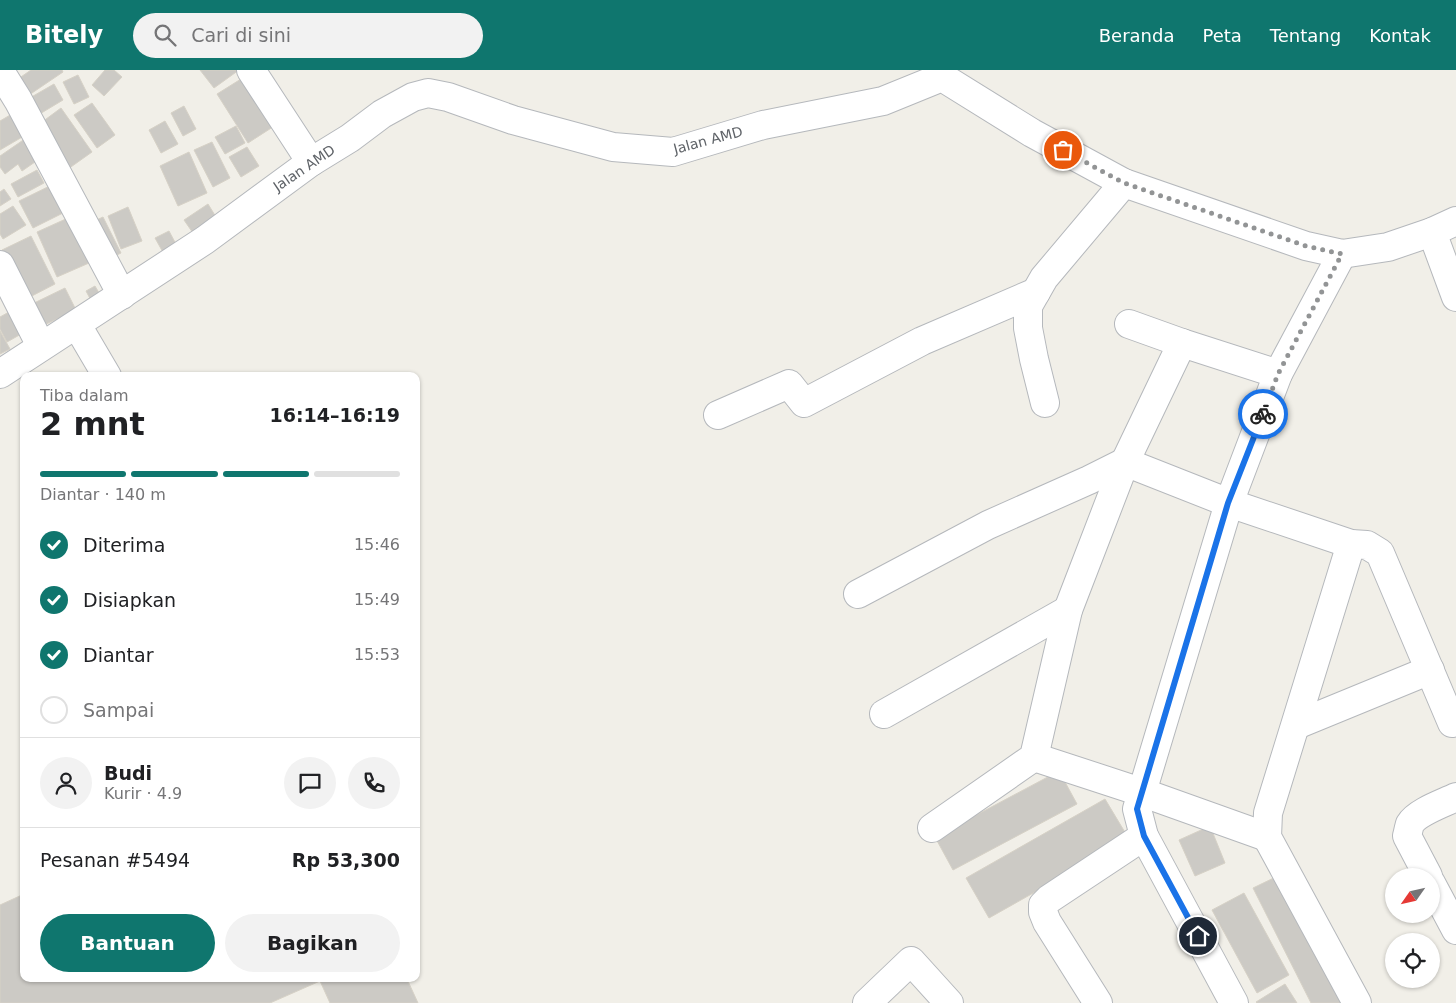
<!DOCTYPE html>
<html lang="id">
<meta charset="utf-8">
<style>
:root{--surface:#fff;--page:#f2f2f2;--text:#202124;--muted:#757577;--line:#e0e0e0;--accent:#0f766e}
body{margin:0;font-family:"DejaVu Sans",sans-serif;background:var(--page);color:var(--text);height:100vh;display:flex;flex-direction:column;font-size:19px;white-space:nowrap}
*{box-sizing:border-box;margin:0}
p{font-size:16px;color:var(--muted)}
.icon{flex:none;width:28px;height:28px;fill:none;stroke:currentColor;stroke-width:2;stroke-linecap:round;stroke-linejoin:round}
.map{position:relative;flex:1;overflow:hidden}
.details{position:absolute;left:20px;top:302px;width:400px;height:610px;display:flex;flex-direction:column;background:var(--surface);border-radius:10px;box-shadow:0 1px 4px #0004}
.details>*{flex:none}
.needle{width:32px;rotate:236deg}
.tools{position:absolute;left:1385px;top:798px;display:grid;gap:10px}
.tools a{display:grid;place-items:center;width:55px;height:55px;border-radius:50%;background:var(--surface);box-shadow:0 1px 4px #0004;font-size:25px}
.pin{position:absolute;display:grid;place-items:center;width:42px;height:42px;color:#fff;margin:-21px;border:2px solid #fff;border-radius:50%;box-shadow:0 1px 5px #0007}
.courier{position:absolute;display:grid;place-items:center;width:50px;height:50px;margin:-25px;border:4px solid #1a73e8;border-radius:50%;background:#fff;color:#222;box-shadow:0 1px 6px #0007}
.head em{font-style:normal;font-weight:700}
.head div{display:flex;flex-direction:column-reverse}
.head{display:flex;align-items:center;justify-content:space-between;height:85px;padding:0 20px}
h1{font-size:32px;font-weight:700;line-height:38px}
.bar{display:grid;grid-template-columns:repeat(4,1fr);gap:8px 5px;align-content:center;height:60px;padding:0 20px}
.bar i{height:6px;border-radius:4px;background:var(--line)}
.bar .on{background:var(--accent)}
.bar p{grid-column:span 4}
.line{display:flex;align-items:center;gap:12px;padding:0 20px;border-top:1px solid var(--line)}
.line div{flex:1}
.round{display:grid;place-items:center;flex:none;width:52px;height:52px;border-radius:26px;background:var(--page)}
ol{padding:0 20px;list-style:none}
li{display:flex;align-items:center;gap:15px;height:55px}
li p{margin-inline-start:auto}
li .icon{padding:5px;border-radius:50%;background:var(--accent);color:#fff;stroke-width:4}
li:last-child{color:var(--muted)}
li i{width:28px;height:28px;border:2px solid var(--line);border-radius:50%}
.primary-button{display:flex;gap:10px;margin-top:auto;padding:10px 20px}
.primary-button a{flex:1;height:58px;border-radius:30px;background:var(--accent);color:#fff;font-size:20px;font-weight:700;line-height:58px;text-align:center}
.primary-button a+a{background:var(--page);color:var(--text)}
header{display:flex;align-items:center;gap:30px;box-sizing:border-box;height:70px;padding:0 25px;background:var(--accent);color:#fff}
header strong{font-size:24px}
nav{display:flex;gap:28px;margin-inline-start:auto;font-size:18px}
.search{width:350px;height:45px;background:var(--page);display:flex;align-items:center;gap:12px;box-sizing:border-box;padding:0 18px;border-radius:28px;color:var(--muted);font-size:19px}
.map>svg:first-child{display:block}
.building{fill:#cccac5;stroke:#d6d1c6}
.lines{fill:none;stroke-linecap:round;stroke-linejoin:round}
.street-casing{stroke:#b5b8bc;stroke-width:30}
.street{stroke:#fff;stroke-width:28}
.done{stroke:#929495;stroke-width:5;stroke-dasharray:0 9}
.route{stroke:#1a73e8;stroke-width:6}
.labels{text-anchor:middle;dominant-baseline:central;stroke-width:4;stroke-linejoin:round;paint-order:stroke}
.street-label{font-size:14px;fill:#5f6368;stroke:#fff}
</style>
<header>
<strong>Bitely</strong>
<div class="search"><svg class="icon" aria-label="search" viewBox="0 0 24 24"><circle cx="10" cy="10" r="6"/><path d="M15 15l6 6"/></svg>Cari di sini</div>
<nav><a>Beranda</a><a>Peta</a><a>Tentang</a><a>Kontak</a></nav>
</header>
<div class="map">
<svg width="1456" height="933" viewBox="0 0 1456 933">
<rect width="100%" height="100%" fill="#f1efe8"/>
<g class="building">
<polygon points="31,0 62,0 63,2 29,25 18,9"/>
<polygon points="105,0 114,0 122,7 104,26 92,15"/>
<polygon points="200,0 239,0 214,18"/>
<polygon points="249,4 279,53 248,73 217,24"/>
<polygon points="78,5 89,27 74,34 63,12"/>
<polygon points="54,14 63,30 38,45 28,29"/>
<polygon points="92,33 115,65 97,78 74,45"/>
<polygon points="184,36 196,59 183,66 171,43"/>
<polygon points="61,38 92,82 68,99 38,55"/>
<polygon points="17,41 29,63 0,80 0,51"/>
<polygon points="165,51 178,74 161,83 149,60"/>
<polygon points="236,56 245,73 225,84 215,67"/>
<polygon points="32,64 45,85 22,101 18,94 5,104 0,97 0,86"/>
<polygon points="212,72 230,108 213,117 194,80"/>
<polygon points="247,77 259,96 241,107 229,87"/>
<polygon points="189,82 207,123 178,136 160,96"/>
<polygon points="37,100 44,113 18,127 11,114"/>
<polygon points="60,111 73,138 33,158 19,131"/>
<polygon points="4,119 11,129 0,136 0,122"/>
<polygon points="208,134 216,147 193,163 184,150"/>
<polygon points="13,136 26,155 3,169 0,164 0,144"/>
<polygon points="128,137 142,171 121,179 108,146"/>
<polygon points="103,147 121,183 106,190 88,154"/>
<polygon points="68,148 89,193 57,207 37,162"/>
<polygon points="169,161 177,176 164,184 155,168"/>
<polygon points="31,166 55,214 26,229 2,180"/>
<polygon points="95,216 103,230 94,236 86,221"/>
<polygon points="65,218 76,240 40,257 30,235"/>
<polygon points="18,237 30,259 7,272 0,259 0,247"/>
<polygon points="0,261 10,279 0,284"/>
<polygon points="1059,701 1077,734 953,800 935,767"/>
<polygon points="1105,729 1129,769 989,848 966,808"/>
<polygon points="1210,756 1225,793 1195,806 1179,770"/>
<polygon points="1282,804 1347,933 1311,933 1253,818"/>
<polygon points="1244,823 1289,905 1257,923 1212,840"/>
<polygon points="24,824 24,909 407,909 418,933 330,933 320,911 270,933 0,933 0,835"/>
<polygon points="1285,914 1297,933 1257,933 1256,932"/>
</g>
<g class="lines">
<defs>
<g id="street">
<polyline points="251,0 311,92"/>
<polyline points="0,1 18,30 122,225"/>
<polyline points="1432,162 1456,227"/>
<polyline points="0,195 41,276"/>
<polyline points="1129,254 1182,273 1278,304"/>
<polyline points="77,255 107,306"/>
<polyline points="0,304 205,170 311,92 350,68 382,44 413,27 428,23 448,27 513,50 613,77 673,82 763,55 883,31 942,7 1032,63 1124,113 1306,176 1342,184 1388,177 1432,162 1456,151"/>
<polyline points="1045,333 1034,289 1028,258 1028,236 1044,208 1124,113"/>
<polyline points="718,345 789,314 804,333 922,271 1036,222"/>
<polyline points="1351,474 1268,743 1267,767 1357,933"/>
<polyline points="858,524 988,455 1089,410 1125,392 1229,433 1351,474 1367,475 1380,483 1452,653"/>
<polyline points="884,644 1068,540"/>
<polyline points="1296,655 1430,600"/>
<polyline points="1034,687 1141,722 1267,767"/>
<polyline points="932,758 1034,687 1068,540 1125,392 1182,273"/>
<path d="M1428,806L1407,766C1408,762 1409,757 1410,754C1417,742 1444,733 1456,727"/>
<polyline points="1431,813 1456,860"/>
<polyline points="867,933 911,891 949,933"/>
<polyline points="1098,933 1047,852 1043,842 1043,835 1049,829 1144,766"/>
<polyline points="1234,933 1144,766 1137,739 1229,433 1278,304 1342,184"/>
</g>
</defs>
<use href="#street" class="street-casing"/>
<use href="#street" class="street"/>
</g>
<g class="lines">
<polyline class="done" points="1063,80 1124,113 1306,176 1342,184 1278,304 1263,344"/>
<polyline class="route" points="1198,866 1144,766 1137,739 1228,433 1263,344"/>
</g>
<g class="labels">
<g class="street-label">
<text transform="translate(708 70) rotate(-15)">Jalan AMD</text>
<text transform="translate(304 98) rotate(-34)">Jalan AMD</text>
</g>
</g>
</svg>
<div class="tools">
<a><svg class="needle" viewBox="-14 -14 28 28"><path d="M0-13l5 13h-10z" fill="#e53935"/><path d="M0 13l5-13h-10z" fill="#757577"/></svg></a>
<a><svg class="icon" aria-label="locate" viewBox="0 0 24 24"><circle cx="12" cy="12" r="6"/><path d="M12 2v4M12 18v4M2 12h4M18 12h4"/></svg></a>
</div>
<div class="pin" style="left:1063px;top:80px;background:#ea580c"><svg class="icon" aria-label="bag" viewBox="0 0 24 24"><path d="M5 8h14l-1 12H6zM9 8a3 3 0 0 1 6 0"/></svg></div>
<div class="pin" style="left:1198px;top:866px;background:#1f2937"><svg class="icon" aria-label="home" viewBox="0 0 24 24"><path d="M3 11l9-7 9 7M6 9v11h12V9"/></svg></div>
<div class="courier" style="left:1263px;top:344px"><svg class="icon" aria-label="bike" viewBox="0 0 24 24"><circle cx="6" cy="16" r="4"/><circle cx="18" cy="16" r="4"/><path d="M6 16l4-8h5l3 8M10 8l3 8H6M13 5h3"/></svg></div>
<section class="details">
<div class="head"><div><h1>2 mnt</h1><p>Tiba dalam</p></div><em>16:14–16:19</em></div>
<div class="bar"><i class="on"></i><i class="on"></i><i class="on"></i><i></i><p>Diantar · 140 m</p></div>
<ol>
<li><svg class="icon" aria-label="check" viewBox="0 0 24 24"><path d="M5 12l5 5 9-10"/></svg>Diterima<p>15:46</p></li>
<li><svg class="icon" aria-label="check" viewBox="0 0 24 24"><path d="M5 12l5 5 9-10"/></svg>Disiapkan<p>15:49</p></li>
<li><svg class="icon" aria-label="check" viewBox="0 0 24 24"><path d="M5 12l5 5 9-10"/></svg>Diantar<p>15:53</p></li>
<li><i></i>Sampai</li>
</ol>
<div class="line" style="height:90px"><a class="round"><svg class="icon" aria-label="person" viewBox="0 0 24 24"><circle cx="12" cy="8" r="4"/><path d="M4 21q1-7 8-7t8 7"/></svg></a><div><b>Budi</b><p>Kurir · 4.9</p></div><a class="round"><svg class="icon" aria-label="chat" viewBox="0 0 24 24"><path d="M4 5h16v11H9l-5 4z"/></svg></a><a class="round"><svg class="icon" aria-label="phone" viewBox="0 0 24 24"><path d="M5 4h4l2 5-3 2q2 4 5 5l2-3 5 2v4C11 20 4 13 5 4z"/></svg></a></div>
<div class="line" style="height:65px"><div>Pesanan #5494</div><b>Rp 53,300</b></div>
<div class="primary-button"><a>Bantuan</a><a>Bagikan</a></div>
</section>
</div>
